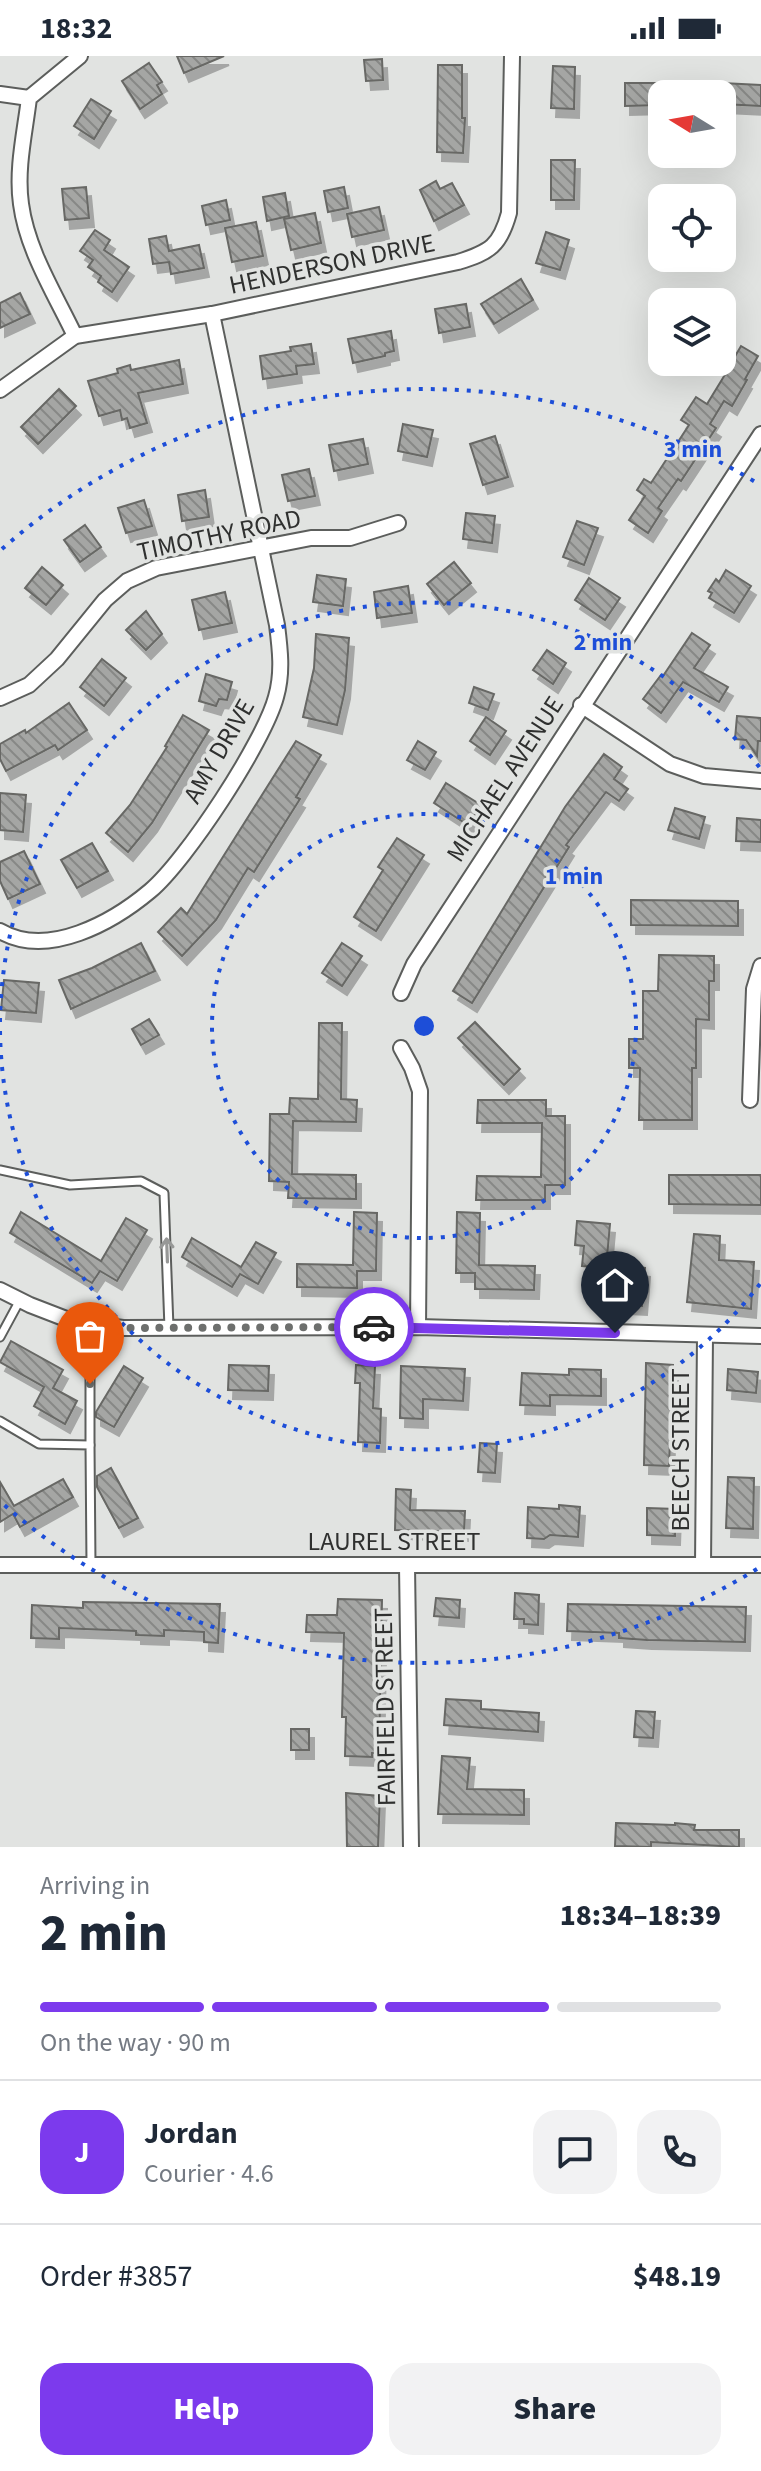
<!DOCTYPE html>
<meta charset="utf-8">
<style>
:root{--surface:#fff;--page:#f2f2f3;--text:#1f2937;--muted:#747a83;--line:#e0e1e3;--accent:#7c3aed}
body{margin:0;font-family:"Source Sans 3",sans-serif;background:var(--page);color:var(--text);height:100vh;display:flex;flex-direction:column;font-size:30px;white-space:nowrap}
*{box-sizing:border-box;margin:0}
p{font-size:26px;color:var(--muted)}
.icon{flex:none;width:44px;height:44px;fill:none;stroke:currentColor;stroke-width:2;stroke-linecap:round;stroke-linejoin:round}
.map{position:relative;height:1791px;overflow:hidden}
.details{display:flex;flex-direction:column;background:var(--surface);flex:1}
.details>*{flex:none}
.needle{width:52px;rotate:281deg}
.buttons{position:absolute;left:648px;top:24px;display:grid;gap:16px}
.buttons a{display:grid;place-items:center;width:88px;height:88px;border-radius:16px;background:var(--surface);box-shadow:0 8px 32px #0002;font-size:40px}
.pin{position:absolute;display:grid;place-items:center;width:68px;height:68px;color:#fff;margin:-82px -34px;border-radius:50% 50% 50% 0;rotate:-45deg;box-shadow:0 0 8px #0007}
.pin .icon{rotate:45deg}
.courier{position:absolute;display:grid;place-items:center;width:80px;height:80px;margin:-40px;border:6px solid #7c3aed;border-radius:50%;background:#fff;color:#222;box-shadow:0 2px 10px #0007}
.headline em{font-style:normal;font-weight:800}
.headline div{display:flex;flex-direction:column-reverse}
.headline{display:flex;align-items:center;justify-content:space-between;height:136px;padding:0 40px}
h1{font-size:52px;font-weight:800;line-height:60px}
.bar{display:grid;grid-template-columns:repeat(4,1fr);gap:12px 8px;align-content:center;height:96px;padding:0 40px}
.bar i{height:10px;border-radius:6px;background:var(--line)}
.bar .selected{background:var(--accent)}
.bar p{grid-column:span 4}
.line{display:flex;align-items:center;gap:20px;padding:0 40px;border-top:2px solid var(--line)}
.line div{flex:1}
.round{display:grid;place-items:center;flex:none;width:84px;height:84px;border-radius:24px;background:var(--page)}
.action{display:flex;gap:16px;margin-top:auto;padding:16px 40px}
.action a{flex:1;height:92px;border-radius:24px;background:var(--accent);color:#fff;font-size:32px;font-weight:800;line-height:92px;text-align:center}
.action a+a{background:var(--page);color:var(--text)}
.status{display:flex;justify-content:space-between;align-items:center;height:56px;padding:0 40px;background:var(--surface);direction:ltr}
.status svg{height:22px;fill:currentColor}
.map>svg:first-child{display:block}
.building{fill:url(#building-back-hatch);stroke:#676865;stroke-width:2;filter:url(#shadow)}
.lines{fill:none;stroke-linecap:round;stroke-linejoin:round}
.service-casing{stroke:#5c5e5c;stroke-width:11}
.minor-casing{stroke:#5c5e5c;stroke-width:18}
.service{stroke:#fff;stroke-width:7}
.minor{stroke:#fff;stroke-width:14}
.oneway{stroke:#979897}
.done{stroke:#6d6f6d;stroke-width:8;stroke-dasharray:0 14.4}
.route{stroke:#7c3aed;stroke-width:10}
.ring{fill:none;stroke:#1d4ed8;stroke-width:4;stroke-dasharray:4 8}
.labels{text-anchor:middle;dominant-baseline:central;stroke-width:7;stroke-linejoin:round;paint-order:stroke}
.street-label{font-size:26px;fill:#2f302f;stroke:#e1e3e1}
.centre{fill:#1d4ed8;stroke:#e1e3e1;stroke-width:4}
.ring-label{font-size:24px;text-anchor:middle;font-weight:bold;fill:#1d4ed8;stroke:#e1e3e1;stroke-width:7;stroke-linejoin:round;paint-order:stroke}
</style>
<div class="status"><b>18:32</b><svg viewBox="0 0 49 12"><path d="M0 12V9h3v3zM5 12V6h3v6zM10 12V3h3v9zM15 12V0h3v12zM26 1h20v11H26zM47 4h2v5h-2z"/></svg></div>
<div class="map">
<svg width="761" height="1791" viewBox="0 0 761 1791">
<defs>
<pattern id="building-back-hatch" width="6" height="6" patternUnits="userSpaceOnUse" patternTransform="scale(2)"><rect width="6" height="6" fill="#a5a6a4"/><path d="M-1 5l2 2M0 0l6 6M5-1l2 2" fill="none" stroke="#878886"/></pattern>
<filter id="shadow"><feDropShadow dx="5" dy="9" stdDeviation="0" flood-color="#0004"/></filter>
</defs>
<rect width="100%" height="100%" fill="#e1e3e1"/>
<g class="building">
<polygon points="177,0 224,0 184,17"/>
<polygon points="382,3 383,24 366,25 364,4"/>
<polygon points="149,7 162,26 157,29 162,38 140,53 122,25"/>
<polygon points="438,9 462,9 462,62 465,62 463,97 437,96"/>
<polygon points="553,10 575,11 574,53 551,52"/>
<polygon points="625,27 661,27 661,49 625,50"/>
<polygon points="722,27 761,29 761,50 722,48"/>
<polygon points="91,43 111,55 94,83 74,70"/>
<polygon points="551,104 575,104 574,144 551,144"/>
<polygon points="436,125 440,133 452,127 464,149 434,165 420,134"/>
<polygon points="86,131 89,162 65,164 62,133"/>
<polygon points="344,131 348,152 328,156 324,135"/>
<polygon points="285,137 289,160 267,165 263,141"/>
<polygon points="226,144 230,164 206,169 202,150"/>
<polygon points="379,151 384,174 352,181 347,158"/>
<polygon points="315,157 321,187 291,194 284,163"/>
<polygon points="256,166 263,200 232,206 225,172"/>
<polygon points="95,174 110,184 104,194 129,211 112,236 98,226 101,220 88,211 93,204 80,195"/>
<polygon points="546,176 569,184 560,214 536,207"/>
<polygon points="166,180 169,195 199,189 204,212 171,218 169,206 153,208 149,183"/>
<polygon points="521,223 533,244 494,268 481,248"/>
<polygon points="20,237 30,258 0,272 0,247"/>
<polygon points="466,248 470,271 439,277 435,253"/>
<polygon points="391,275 394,295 385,297 385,300 353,307 348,283"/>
<polygon points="311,288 314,308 296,310 297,318 263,323 260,300 291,295 290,291"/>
<polygon points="741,290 758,300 745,323 747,324 732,350 724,345 710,368 716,372 681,425 678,423 658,452 662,455 648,477 629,464 645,440 637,434 644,423 651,427 689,369 681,364 696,341 707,348 726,317 722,315 722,294 734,302"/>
<polygon points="179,304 183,328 138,337 147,367 130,372 127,362 122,364 120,354 99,360 88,325 118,317 117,313 130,309 131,314"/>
<polygon points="59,333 76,350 38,388 21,371"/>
<polygon points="403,368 433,374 427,401 398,395"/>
<polygon points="495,380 508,421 483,429 470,388"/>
<polygon points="363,383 368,408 334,415 329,389"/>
<polygon points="309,413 315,440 288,445 282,419"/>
<polygon points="205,434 209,461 182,465 178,439"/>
<polygon points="144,444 152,470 126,477 118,452"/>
<polygon points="466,457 495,460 492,487 463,483"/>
<polygon points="577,465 598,472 584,509 563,501"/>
<polygon points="85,469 101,491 80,506 64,484"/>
<polygon points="454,506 471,527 444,549 427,528"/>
<polygon points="42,511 63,529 46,549 25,532"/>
<polygon points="726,514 751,530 734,557 709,542 712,537 708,535 716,523 719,526"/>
<polygon points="317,519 346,523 343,550 313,546"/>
<polygon points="589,522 620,542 605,564 575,544"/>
<polygon points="408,530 412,557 377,562 374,536"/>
<polygon points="225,536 232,567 199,574 192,544"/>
<polygon points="146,555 162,578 146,594 126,574"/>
<polygon points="692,577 710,589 694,612 728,631 719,646 683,626 661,657 643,643 661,619 663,620"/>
<polygon points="316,578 349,582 345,634 337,669 303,661 314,612"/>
<polygon points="547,594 566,607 553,628 533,614"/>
<polygon points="102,603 126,622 104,650 80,631"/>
<polygon points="206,618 232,626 227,644 219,643 216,650 199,645"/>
<polygon points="474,631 494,638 488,654 469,647"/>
<polygon points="69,647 87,674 58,694 55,689 6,715 0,703 0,688 25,674 26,677"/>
<polygon points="183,659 209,674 152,767 128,796 106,777 130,749 167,691 165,690"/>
<polygon points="737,660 761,662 761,685 758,685 757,700 746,684 735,683"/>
<polygon points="486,661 506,675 490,699 470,685"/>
<polygon points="296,685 321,699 296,741 300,743 254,816 248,812 216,864 182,900 158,876 181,852 187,858"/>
<polygon points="418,685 436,696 425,714 407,704"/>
<polygon points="604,698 622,711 614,723 628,733 619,745 606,736 566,789 569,791 472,947 453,935 565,751"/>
<polygon points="446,727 481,749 468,769 434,747"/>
<polygon points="0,737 26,739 23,776 0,774"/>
<polygon points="675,752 705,761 699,783 668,774"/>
<polygon points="737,762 761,764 761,786 736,785"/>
<polygon points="397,782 424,799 376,875 354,861 383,814 378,811"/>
<polygon points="92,787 108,815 77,832 61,804"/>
<polygon points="24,795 40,828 8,843 0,825 0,806"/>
<polygon points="631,844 738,845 738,870 631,869"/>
<polygon points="141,887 155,915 71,953 59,924 92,912"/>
<polygon points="342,887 362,900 342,930 322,917"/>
<polygon points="659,899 714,900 714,925 709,925 709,964 696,963 696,1012 692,1012 692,1064 639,1064 640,1012 629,1012 629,983 643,983 643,935 658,935"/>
<polygon points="4,924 39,927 36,957 1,954"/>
<polygon points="149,963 159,979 141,989 132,973"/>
<polygon points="475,966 520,1013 504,1029 458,982"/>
<polygon points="319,967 342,967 341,1043 357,1044 356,1066 293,1065 292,1118 356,1119 356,1143 288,1142 289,1126 269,1125 270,1058 289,1058 290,1042 318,1043"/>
<polygon points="478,1044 546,1044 546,1060 565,1060 565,1129 545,1129 545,1144 476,1144 477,1120 541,1121 542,1067 477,1067"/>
<polygon points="669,1119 761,1119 761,1149 669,1148"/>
<polygon points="21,1156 101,1205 126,1162 147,1174 117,1225 100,1215 92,1227 10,1177"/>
<polygon points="354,1156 377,1157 376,1215 357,1215 357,1232 297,1231 297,1208 353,1209"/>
<polygon points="457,1156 480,1157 479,1209 535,1210 534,1234 475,1233 475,1217 456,1217"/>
<polygon points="577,1165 610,1168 606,1212 582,1210 584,1190 575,1189"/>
<polygon points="694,1178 720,1180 719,1204 754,1206 751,1253 687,1246"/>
<polygon points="192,1182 241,1211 256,1186 276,1197 258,1228 240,1218 232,1231 182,1201"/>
<polygon points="627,1210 645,1212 642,1250 624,1249"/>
<polygon points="11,1285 63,1314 53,1332 77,1345 65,1368 34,1350 44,1331 0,1306"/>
<polygon points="646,1307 673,1309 669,1410 644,1409"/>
<polygon points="229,1309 269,1310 268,1335 228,1334"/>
<polygon points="356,1309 375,1310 373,1352 381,1353 380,1387 358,1386 360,1327 355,1327"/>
<polygon points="124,1310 143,1322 114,1371 96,1361 96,1356"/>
<polygon points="401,1310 465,1313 463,1345 423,1343 423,1363 400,1362"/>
<polygon points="569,1313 601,1314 601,1340 550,1339 550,1350 520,1349 522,1317 569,1319"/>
<polygon points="728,1313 758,1316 756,1337 727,1334"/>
<polygon points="480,1387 497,1388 495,1417 478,1416"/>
<polygon points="111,1412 138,1462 119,1472 97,1431 97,1420"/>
<polygon points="728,1421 754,1422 753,1473 726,1472"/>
<polygon points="63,1423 73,1441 20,1471 13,1458 0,1466 0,1426 14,1450"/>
<polygon points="396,1433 411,1434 410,1454 465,1455 464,1476 395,1474"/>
<polygon points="559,1449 580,1451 578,1481 550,1479 544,1483 527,1482 528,1451 559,1453"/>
<polygon points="647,1452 676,1453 675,1480 647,1479"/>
<polygon points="515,1537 539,1539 538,1569 524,1568 524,1563 514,1563"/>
<polygon points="436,1542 460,1544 459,1562 434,1560"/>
<polygon points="338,1543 382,1544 379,1697 372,1697 372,1701 345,1700 346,1661 342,1661 344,1577 306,1576 307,1559 337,1559"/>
<polygon points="83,1546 220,1548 218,1587 204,1586 204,1576 164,1574 164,1580 136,1579 136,1575 59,1572 59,1583 31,1582 32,1549 83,1552"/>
<polygon points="568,1548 746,1551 745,1586 647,1584 619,1582 619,1577 567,1575"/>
<polygon points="446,1643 481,1645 481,1653 539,1657 538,1676 444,1669"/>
<polygon points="636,1655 655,1656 653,1682 634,1681"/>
<rect x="291" y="1673" width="18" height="21"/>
<polygon points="442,1700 470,1702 467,1733 524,1734 524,1759 438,1758"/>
<polygon points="346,1737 380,1740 378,1791 347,1791"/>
<polygon points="616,1767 675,1769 675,1767 695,1769 694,1774 739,1774 739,1791 651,1786 651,1791 615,1790"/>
</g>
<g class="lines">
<defs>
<g id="service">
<polyline points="0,1114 70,1129 141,1125 164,1137 169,1272"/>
<polyline points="0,1281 20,1244"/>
<polyline points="0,1365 39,1388 90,1389 91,1509"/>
<polyline points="90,1389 90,1268"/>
</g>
<g id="minor">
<polyline points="0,38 29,42"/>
<path d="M75,280C55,238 27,194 21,148C16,113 25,76 29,42L80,0"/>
<path d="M0,334L75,280L212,258L458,206C490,196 500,190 509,157L512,0"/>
<polyline points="0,642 29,629 57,603 105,544 127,525 156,512 311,482 350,482 398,467"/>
<polyline points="581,649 670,708 704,720 761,725"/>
<path d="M0,875C48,903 113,866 150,835C186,805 264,686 276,641C283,617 280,593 277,569L212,258"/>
<polyline points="401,937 414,908 761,378"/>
<polyline points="401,992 412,1012 420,1035 418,1271"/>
<polyline points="750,1044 754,933 761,910"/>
<polyline points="0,1234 30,1249 74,1266 123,1272 418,1271 761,1280"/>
<polyline points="0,1509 761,1509"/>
<polyline points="703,1509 705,1280"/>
<polyline points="407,1510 411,1791"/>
</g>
</defs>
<use href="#service" class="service-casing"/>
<use href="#minor" class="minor-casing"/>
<use href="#service" class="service"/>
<use href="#minor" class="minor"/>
</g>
<defs><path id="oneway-shaft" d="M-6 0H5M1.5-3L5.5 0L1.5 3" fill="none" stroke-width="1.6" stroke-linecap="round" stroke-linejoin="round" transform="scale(2)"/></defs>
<use class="oneway" href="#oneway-shaft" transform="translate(167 1194) rotate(-92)"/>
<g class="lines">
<polyline class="done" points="90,1328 90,1268 123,1272 374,1271"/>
<polyline class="route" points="374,1271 615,1277"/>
</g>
<g class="ring">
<circle cx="424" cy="970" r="212"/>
<path d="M760 1228A424 424 0 0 1 0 974M0 966A424 424 0 0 1 760 712"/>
<path d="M757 1513A637 637 0 0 1 2 1447M2 493A637 637 0 0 1 757 427"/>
</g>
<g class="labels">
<g class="street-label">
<text transform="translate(332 208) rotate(-12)">HENDERSON DRIVE</text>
<text transform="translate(219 479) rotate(-12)">TIMOTHY ROAD</text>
<text transform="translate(219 695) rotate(-60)">AMY DRIVE</text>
<text transform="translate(505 723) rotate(-57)">MICHAEL AVENUE</text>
<text transform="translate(680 1394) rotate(-90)">BEECH STREET</text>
<text x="394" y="1485">LAUREL STREET</text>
<text transform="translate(385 1651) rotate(-91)">FAIRFIELD STREET</text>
</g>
</g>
<circle cx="424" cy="970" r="12" class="centre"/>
<g class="ring-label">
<text x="693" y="401">3 min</text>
<text x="603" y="594">2 min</text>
<text x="574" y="828">1 min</text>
</g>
</svg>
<div class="buttons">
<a><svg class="needle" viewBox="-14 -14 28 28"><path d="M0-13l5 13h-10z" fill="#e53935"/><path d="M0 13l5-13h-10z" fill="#747a83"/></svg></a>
<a><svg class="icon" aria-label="locate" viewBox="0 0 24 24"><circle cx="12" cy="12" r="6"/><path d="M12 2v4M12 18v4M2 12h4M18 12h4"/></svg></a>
<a><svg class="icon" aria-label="layers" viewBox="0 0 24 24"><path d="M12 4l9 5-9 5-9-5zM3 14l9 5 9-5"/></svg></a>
</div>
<div class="pin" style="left:90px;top:1328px;background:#ea580c"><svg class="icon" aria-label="bag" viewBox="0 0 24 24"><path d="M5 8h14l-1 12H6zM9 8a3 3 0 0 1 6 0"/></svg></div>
<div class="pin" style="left:615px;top:1277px;background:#1f2937"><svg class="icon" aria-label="home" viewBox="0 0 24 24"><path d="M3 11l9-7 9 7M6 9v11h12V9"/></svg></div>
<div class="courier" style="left:374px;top:1271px"><svg class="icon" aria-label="car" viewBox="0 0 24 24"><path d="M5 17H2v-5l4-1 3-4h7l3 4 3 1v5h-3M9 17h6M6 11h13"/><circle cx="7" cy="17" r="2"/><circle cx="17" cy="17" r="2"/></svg></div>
</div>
<section class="details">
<div class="headline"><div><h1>2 min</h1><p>Arriving in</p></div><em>18:34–18:39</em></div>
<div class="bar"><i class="selected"></i><i class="selected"></i><i class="selected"></i><i></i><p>On the way · 90 m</p></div>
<div class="line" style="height:144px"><b class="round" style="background:var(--accent);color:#fff">J</b><div><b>Jordan</b><p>Courier · 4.6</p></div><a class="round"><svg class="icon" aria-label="chat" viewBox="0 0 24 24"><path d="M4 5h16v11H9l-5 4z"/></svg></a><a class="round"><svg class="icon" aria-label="phone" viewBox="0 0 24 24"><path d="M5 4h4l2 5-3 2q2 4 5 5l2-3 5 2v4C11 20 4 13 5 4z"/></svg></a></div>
<div class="line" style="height:104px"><div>Order #3857</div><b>$48.19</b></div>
<div class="action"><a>Help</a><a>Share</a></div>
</section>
